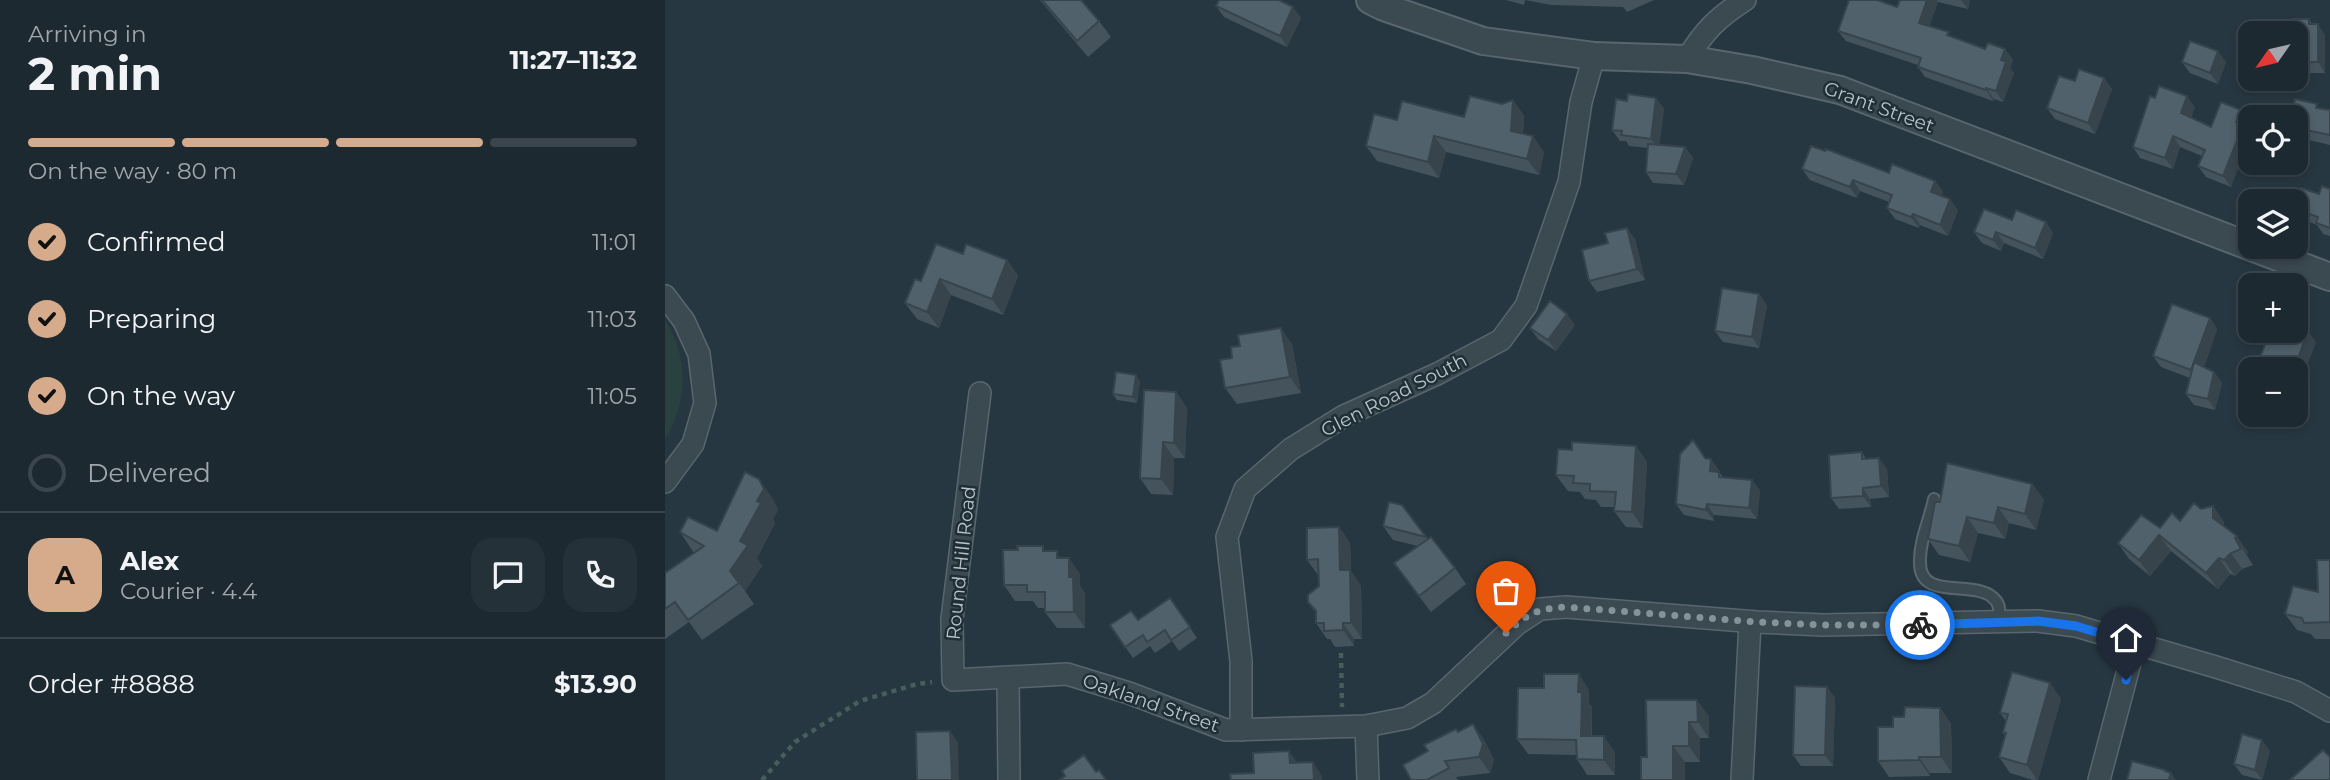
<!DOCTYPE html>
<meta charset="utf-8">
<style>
:root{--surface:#1d2931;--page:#253139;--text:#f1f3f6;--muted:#a0a6ab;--line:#3b454d;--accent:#d6ab8b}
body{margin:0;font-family:Montserrat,sans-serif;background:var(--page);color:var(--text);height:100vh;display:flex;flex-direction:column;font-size:26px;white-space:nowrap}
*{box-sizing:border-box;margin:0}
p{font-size:23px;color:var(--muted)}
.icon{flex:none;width:38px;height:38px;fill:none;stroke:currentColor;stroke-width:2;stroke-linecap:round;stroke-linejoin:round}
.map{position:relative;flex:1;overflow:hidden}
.sheet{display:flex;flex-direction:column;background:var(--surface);width:665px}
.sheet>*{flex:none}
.needle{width:46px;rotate:236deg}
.controls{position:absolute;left:1573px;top:21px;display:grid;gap:14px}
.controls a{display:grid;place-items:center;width:70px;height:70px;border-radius:14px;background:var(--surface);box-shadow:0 4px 10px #0003,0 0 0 2px var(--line);font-size:35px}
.pin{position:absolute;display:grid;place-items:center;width:60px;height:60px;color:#fff;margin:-72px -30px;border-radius:50% 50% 50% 0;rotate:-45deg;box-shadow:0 0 7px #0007}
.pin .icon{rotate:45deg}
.courier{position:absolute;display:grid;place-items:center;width:70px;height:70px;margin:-35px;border:5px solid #1a73e8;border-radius:50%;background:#fff;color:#222;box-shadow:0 2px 9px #0007}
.summary em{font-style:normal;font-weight:700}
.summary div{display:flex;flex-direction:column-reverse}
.summary{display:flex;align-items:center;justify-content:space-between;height:119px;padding:0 28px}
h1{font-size:46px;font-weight:700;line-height:52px}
.bar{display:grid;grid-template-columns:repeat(4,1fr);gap:10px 7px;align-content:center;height:84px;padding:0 28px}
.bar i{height:9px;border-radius:5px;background:var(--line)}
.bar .current{background:var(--accent)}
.bar p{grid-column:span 4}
.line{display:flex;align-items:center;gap:18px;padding:0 28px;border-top:2px solid var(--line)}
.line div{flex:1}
.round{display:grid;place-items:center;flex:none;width:74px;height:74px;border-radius:21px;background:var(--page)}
ol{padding:0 28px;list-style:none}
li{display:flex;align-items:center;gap:21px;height:77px}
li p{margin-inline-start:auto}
li .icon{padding:7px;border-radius:50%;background:var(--accent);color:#111;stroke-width:4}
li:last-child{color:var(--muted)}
li i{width:38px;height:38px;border:4px solid var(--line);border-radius:50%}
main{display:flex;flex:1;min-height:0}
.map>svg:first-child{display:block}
.green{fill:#294240}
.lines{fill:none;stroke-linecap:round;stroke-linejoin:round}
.service-casing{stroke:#59666e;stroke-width:14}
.minor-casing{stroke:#59666e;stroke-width:24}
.tertiary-casing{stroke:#59666e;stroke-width:30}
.path{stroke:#475e5c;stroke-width:4.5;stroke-dasharray:5 5;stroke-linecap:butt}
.service{stroke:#3b4951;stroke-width:10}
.minor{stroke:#3b4951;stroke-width:21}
.tertiary{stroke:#3b4951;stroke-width:26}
.wall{fill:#45535d}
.shaded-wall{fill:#38444c}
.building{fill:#50616c;stroke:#38444c;stroke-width:2}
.done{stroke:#85929b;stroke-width:7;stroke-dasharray:0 12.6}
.route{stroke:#1a73e8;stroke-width:9}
.labels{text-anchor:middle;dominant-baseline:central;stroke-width:5;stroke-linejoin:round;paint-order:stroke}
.street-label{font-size:19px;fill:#b8c3cb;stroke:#202e36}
</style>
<main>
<section class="sheet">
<div class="summary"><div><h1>2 min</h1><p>Arriving in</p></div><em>11:27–11:32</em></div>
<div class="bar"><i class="current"></i><i class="current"></i><i class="current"></i><i></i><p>On the way · 80 m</p></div>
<ol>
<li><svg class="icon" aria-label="check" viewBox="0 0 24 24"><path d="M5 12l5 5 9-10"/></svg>Confirmed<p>11:01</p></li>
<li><svg class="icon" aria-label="check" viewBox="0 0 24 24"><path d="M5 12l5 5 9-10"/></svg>Preparing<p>11:03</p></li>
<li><svg class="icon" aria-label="check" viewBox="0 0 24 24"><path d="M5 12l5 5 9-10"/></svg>On the way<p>11:05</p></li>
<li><i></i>Delivered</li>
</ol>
<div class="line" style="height:126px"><b class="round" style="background:var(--accent);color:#111">A</b><div><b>Alex</b><p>Courier · 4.4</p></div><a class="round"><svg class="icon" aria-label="chat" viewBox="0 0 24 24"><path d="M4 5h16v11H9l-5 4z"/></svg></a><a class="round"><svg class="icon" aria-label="phone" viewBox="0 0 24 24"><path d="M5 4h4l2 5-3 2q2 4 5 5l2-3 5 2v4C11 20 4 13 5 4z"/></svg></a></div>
<div class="line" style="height:91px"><div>Order #8888</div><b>$13.90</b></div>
</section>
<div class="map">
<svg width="1665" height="780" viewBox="0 0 1665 780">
<rect width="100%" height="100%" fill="#273741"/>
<path class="green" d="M0,320C24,359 23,400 0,439Z"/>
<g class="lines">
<defs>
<path id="service" d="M1269,499C1265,519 1254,542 1255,563C1255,603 1314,577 1331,601C1336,607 1334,616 1334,623"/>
<g id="minor">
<path d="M1022,59C1039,31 1052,18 1080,0"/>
<polyline points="0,296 19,321 34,354 40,403 28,444 0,482"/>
<polyline points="315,393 287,619 288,680 402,674 464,693 561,730 701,726 742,718 768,703 852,624 875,609 901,607 1092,622 1158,625 1373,621 1411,626 1551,667 1631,692 1665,711"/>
<polyline points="343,678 344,780"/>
<polyline points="701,726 703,780"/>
<polyline points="576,730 576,661 562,537 580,489 626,449 679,416 772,374 836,340 861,306 904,182 916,102 929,56"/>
<polyline points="1077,780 1085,622"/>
<polyline points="1434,780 1470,644"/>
</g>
<polyline id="tertiary" points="705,0 719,7 818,41 929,56 1022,59 1087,70 1175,90 1665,277"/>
</defs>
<use href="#service" class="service-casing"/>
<use href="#minor" class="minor-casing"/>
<use href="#tertiary" class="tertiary-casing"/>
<g class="path">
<polyline points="676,653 677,707"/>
<polyline points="97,780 130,742 195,701 252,684 267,682"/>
</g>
<use href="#service" class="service"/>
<use href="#minor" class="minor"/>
<use href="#tertiary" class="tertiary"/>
</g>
<g class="wall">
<polygon points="375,0 416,0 434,21 446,37 423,57"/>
<polygon points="841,0 989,0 962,12 958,7 886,5 860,0 859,5"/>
<polygon points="1235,0 1305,0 1303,9 1273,2 1264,26 1287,37 1320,49 1340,49 1348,60 1345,68 1349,73 1338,102 1329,99 1328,101 1260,77 1253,67 1253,65 1181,41 1173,31 1232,7"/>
<polygon points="551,6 636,18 622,47 559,17"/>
<polygon points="1644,19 1647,24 1660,35 1660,73 1631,73 1631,33 1627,22"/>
<polygon points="1517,62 1561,62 1553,84 1525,73"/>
<polygon points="1439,78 1447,89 1430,134 1390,119 1382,108 1410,81"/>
<polygon points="991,98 999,109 994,145 1020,147 1028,158 1019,185 988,183 981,172 983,148 964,146 961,141 955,141 947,130 962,101"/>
<polygon points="848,100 859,116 858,134 879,152 874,175 781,152 774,178 712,161 701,146 732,120 799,117"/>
<polygon points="1530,107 1526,118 1546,127 1576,110 1583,121 1580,128 1566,187 1541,177 1533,166 1537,156 1515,147 1508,169 1475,158 1468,147"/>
<polygon points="1655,108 1665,110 1665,145 1631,137 1631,117"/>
<polygon points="1137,169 1224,173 1270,181 1278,192 1276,196 1293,210 1283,236 1255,225 1254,228 1230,219 1222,208 1224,202 1195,191 1192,198 1145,180"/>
<polygon points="1665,189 1665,236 1658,234 1652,225 1637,219 1631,211 1631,202"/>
<polygon points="1347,220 1381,222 1388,233 1378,259 1339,243 1336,251 1317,243 1309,232"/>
<polygon points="970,239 980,280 932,292 924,281 943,243"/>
<polygon points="298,254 342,260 353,276 338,315 286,295 274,328 252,319 240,303 256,281"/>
<polygon points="1102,305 1094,348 1058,342 1050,331"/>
<polygon points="1545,318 1552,329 1539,367 1549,372 1557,383 1550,410 1529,405 1521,394 1525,378 1496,367 1488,356"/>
<polygon points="910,325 891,351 873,339 865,328"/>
<polygon points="627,344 636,393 572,404 560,388"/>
<polygon points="475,381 472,403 452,400 448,394"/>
<polygon points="511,392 522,408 520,458 509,458 508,495 486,494 475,478"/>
<polygon points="971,446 982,462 978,528 961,527 949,511 950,507 936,507 931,500 920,499 915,492 903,491 891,475"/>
<polygon points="1197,452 1201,459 1222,469 1224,497 1205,499 1206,507 1174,509 1166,498"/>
<polygon points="1041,458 1054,470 1054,472 1058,477 1087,480 1095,491 1092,519 1049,515 1049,521 1019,515 1011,504"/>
<polygon points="1367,484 1379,500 1371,530 1344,523 1340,539 1313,533 1305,562 1274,555 1263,539 1275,502"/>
<polygon points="108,499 113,510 108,519 110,523 92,558 97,566 80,591 89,604 37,640 24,622 0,639 0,573 29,553 15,532 52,531"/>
<polygon points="737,505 763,539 790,568 801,584 766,612 729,563 753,546 728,540 718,526"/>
<polygon points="1548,506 1559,522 1559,526 1583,552 1581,554 1588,565 1577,569 1570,576 1565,574 1553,589 1506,551 1485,576 1464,559 1453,543 1515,521 1536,509"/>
<polygon points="674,527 685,543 686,571 696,586 697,639 689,639 689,646 670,647 665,639 662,639 651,623 651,613 643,602 654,586 653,575 642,560"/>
<polygon points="382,551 397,558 415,574 415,586 420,593 420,628 392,628 380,612 380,608 373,608 368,601 350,601 339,585"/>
<polygon points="1665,560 1665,639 1650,639 1646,634 1632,630 1620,614 1653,592"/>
<polygon points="505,598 532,638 514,651 507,641 490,653 485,646 468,658 445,625 473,620"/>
<polygon points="1385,683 1396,699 1373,780 1368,780 1345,773 1334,757 1340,736 1338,732 1341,721 1335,713"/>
<polygon points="924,690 924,703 927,707 927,736 950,752 950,775 922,775 912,759 912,755 863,754 852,739"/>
<polygon points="1170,697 1168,766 1136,766 1128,755"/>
<polygon points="981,700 1044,716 1044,738 1035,738 1035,762 1020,762 1020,780 976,780 982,757"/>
<polygon points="1275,708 1286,724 1287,773 1265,773 1265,776 1224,777 1213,761 1228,727 1239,717"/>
<polygon points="808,724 819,740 829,760 825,773 791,777 793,780 746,780 763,751 793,732"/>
<polygon points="1605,751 1597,780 1577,775 1569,764"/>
</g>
<g class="shaded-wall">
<polygon points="1262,0 1272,0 1273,2 1262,33 1254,23"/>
<polygon points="1296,0 1305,0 1303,9"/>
<polygon points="628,7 636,18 622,47 615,36"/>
<polygon points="1653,24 1660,35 1660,73 1653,62"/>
<polygon points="1340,49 1348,60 1345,68 1349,73 1338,102 1331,91 1336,60"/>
<polygon points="1553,51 1561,62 1553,84 1545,73"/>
<polygon points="1439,78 1447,89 1430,134 1423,123"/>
<polygon points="1321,88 1329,99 1328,101 1321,90"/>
<polygon points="1522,96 1530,107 1524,124 1516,113"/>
<polygon points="991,98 999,109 994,150 986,139"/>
<polygon points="848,100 859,116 857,147 846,131"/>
<polygon points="1576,110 1583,121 1580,128 1586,136 1566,187 1558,176 1571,122"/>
<polygon points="769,136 781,152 774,178 763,162"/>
<polygon points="868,136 879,152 874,175 862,159"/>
<polygon points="1508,136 1515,147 1508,169 1500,158"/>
<polygon points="1020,147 1028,158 1019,185 1011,174"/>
<polygon points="1188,180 1195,191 1192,198 1185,187"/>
<polygon points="1270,181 1278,192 1274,203 1266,192"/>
<polygon points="1285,199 1293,210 1283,236 1275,225"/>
<polygon points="1248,214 1255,225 1254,228 1246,217"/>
<polygon points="1381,222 1388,233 1378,259 1370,248"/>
<polygon points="962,228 970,239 980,280 972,269"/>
<polygon points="1331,232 1339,243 1336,251 1328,240"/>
<polygon points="342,260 353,276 338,315 327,299"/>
<polygon points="275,279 286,295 274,328 262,312"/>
<polygon points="1094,294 1102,305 1094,348 1087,337"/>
<polygon points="902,314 910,325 891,351 883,340"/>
<polygon points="1545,318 1552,329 1534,381 1526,370"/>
<polygon points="616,328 627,344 636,393 625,377"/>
<polygon points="1643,331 1651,342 1633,390 1631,387 1631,369 1629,369"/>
<polygon points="1549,372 1557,383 1550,410 1543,399"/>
<polygon points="471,375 475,381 472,403 468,397"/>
<polygon points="511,392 522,408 520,458 509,443"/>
<polygon points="498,442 509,458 508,495 496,479"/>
<polygon points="971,446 982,462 978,528 967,512"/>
<polygon points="1214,458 1222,469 1224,497 1216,486"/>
<polygon points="1046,459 1054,470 1053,482 1045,471"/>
<polygon points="94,479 108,499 113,510 108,519 110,523 92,558 97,566 80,591 65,571 75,541 92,501"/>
<polygon points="1087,480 1095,491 1092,519 1084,508"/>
<polygon points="1367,484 1379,500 1371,530 1360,514"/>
<polygon points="1198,488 1205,499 1206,507 1198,496"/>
<polygon points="1042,504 1049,515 1049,521 1041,510"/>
<polygon points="1548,506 1559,522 1559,534 1548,518"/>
<polygon points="1333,507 1344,523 1340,539 1329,523"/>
<polygon points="1302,517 1313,533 1305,562 1294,546"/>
<polygon points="674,527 685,543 686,571 696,586 697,639 686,623 675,570"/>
<polygon points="1494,535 1506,551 1485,576 1474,560"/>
<polygon points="1572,536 1583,552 1581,554 1588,565 1570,538"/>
<polygon points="1566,553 1577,569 1570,576 1559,560"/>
<polygon points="404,558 415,574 415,586 420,593 420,628 409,612 404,577"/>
<polygon points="1554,558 1565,574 1553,589 1541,573"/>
<polygon points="678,623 689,639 689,646 678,630"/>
<polygon points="914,674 924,690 924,703 927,707 926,751 916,736 913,692"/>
<polygon points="1385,683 1396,699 1373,780 1372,780 1362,765"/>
<polygon points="1162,687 1170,697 1168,766 1160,755"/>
<polygon points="1032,700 1044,716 1044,738 1033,722"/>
<polygon points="1275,708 1286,724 1287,773 1276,757"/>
<polygon points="1024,722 1035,738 1035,762 1024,746"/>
<polygon points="808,724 819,740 829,760 825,773 814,757"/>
<polygon points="285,731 293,742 294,780 287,780"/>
<polygon points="939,736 950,752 950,775 939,760"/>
<polygon points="1597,740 1605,751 1597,780 1590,770"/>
<polygon points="1008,746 1020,762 1020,780 1008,780"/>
<polygon points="624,751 634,765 625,763"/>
<polygon points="1254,757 1265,773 1265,776 1254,760"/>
<polygon points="648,762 657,776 657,780 649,780"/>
<polygon points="1500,770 1505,776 1506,773 1511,780 1504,780 1500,771"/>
</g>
<g class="building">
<polygon points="377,0 416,0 434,21 412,41"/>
<polygon points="554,0 614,0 628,7 615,36 551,6"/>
<polygon points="1184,0 1212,0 1232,7 1235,0 1262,0 1254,23 1284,32 1282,35 1320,49 1323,43 1340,49 1336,60 1341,62 1331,91 1321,88 1321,90 1253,67 1256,58 1173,31"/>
<polygon points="1627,19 1644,19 1644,24 1653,24 1653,62 1631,62 1631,33 1609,33 1609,22 1627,22"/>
<polygon points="1525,41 1553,51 1545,73 1517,62"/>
<polygon points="1414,69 1439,78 1423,123 1382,108 1394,76 1410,81"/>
<polygon points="1494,86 1522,96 1516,113 1546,127 1556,102 1576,110 1571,122 1578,125 1558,176 1533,166 1540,150 1508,136 1500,158 1468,147 1485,96 1490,98"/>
<polygon points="963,94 991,98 986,139 956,135 957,131 947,130 951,99 962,101"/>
<polygon points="805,96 837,104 848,100 846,131 868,136 862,159 769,136 763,162 701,146 709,114 732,120 737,101 799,117"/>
<polygon points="1630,99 1652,104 1651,108 1665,110 1665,135 1631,128 1631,117 1626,117"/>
<polygon points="983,144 1020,147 1011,174 981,172"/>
<polygon points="1146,146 1160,151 1161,149 1224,173 1227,164 1270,181 1266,192 1285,199 1275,225 1248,214 1246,217 1222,208 1227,195 1188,180 1185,187 1137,169"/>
<polygon points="1657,186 1665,189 1665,228 1651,223 1653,217 1631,209 1631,202 1636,188 1654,194"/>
<polygon points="1319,209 1347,220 1351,210 1381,222 1370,248 1331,232 1328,240 1309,232"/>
<polygon points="962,228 972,269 924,281 917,250 943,243 940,233"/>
<polygon points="271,244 298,254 301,244 342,260 327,299 275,279 262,312 240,303 250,279 256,281"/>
<polygon points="1057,288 1094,294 1087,337 1050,331"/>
<polygon points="885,301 902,314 883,340 865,328"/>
<polygon points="1507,304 1545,318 1526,370 1488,356"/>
<polygon points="1631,326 1643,331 1629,369 1600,369 1592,366 1605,331 1631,331"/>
<polygon points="616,328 625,377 560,388 555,360 567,358 566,347 575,346 573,335"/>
<polygon points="1529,362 1549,372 1543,399 1521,394"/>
<polygon points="451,372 471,375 468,397 448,394"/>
<polygon points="479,390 511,392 509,443 498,442 496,479 475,478"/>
<polygon points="1028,440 1040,458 1046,459 1045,471 1054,472 1054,477 1087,480 1084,508 1042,504 1041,510 1011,504 1015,454"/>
<polygon points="907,442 971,446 967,512 949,511 951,492 925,491 925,484 908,483 909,476 891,475 893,449 907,450"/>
<polygon points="1197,452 1197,459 1214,458 1216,486 1198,488 1198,496 1166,498 1164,455"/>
<polygon points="1282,463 1367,484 1360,514 1333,507 1329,523 1302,517 1294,546 1263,539 1270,502 1275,502"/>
<polygon points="80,472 94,479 99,489 92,501 96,503 75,541 83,545 65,571 74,583 23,620 10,602 0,609 0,573 39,546 15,532 23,517 52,531"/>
<polygon points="724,502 737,505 761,537 718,526"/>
<polygon points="1529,503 1536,509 1548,506 1548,518 1572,536 1570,538 1576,549 1566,553 1559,560 1554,558 1541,573 1494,535 1474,560 1453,543 1476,515 1495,528 1507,513 1515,521"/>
<polygon points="674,527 675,570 685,570 686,623 678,623 678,630 659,631 659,623 651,623 651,611 643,602 643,595 654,586 653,559 642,560 642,528"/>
<polygon points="766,537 790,568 754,596 729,563"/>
<polygon points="352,546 378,546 378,551 392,551 392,558 404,558 404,577 408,577 409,612 380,612 380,592 362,592 362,585 339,585 338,550 353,550"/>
<polygon points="1652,560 1665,560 1665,622 1639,623 1637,618 1620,614 1628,586 1653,592"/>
<polygon points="505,598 525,627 506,640 500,630 482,642 478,635 460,647 445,625 466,611 473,620"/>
<polygon points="1347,672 1385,683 1362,765 1334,757 1341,733 1338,732 1343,714 1335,713"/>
<polygon points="879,674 914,674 913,692 917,692 916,736 939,736 939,760 912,759 911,740 852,739 853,688 879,688"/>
<polygon points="1130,686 1162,687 1160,755 1128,755"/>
<polygon points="981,700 1032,700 1033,722 1024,722 1024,746 1008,746 1008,780 976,780 976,757 982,757"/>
<polygon points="1240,707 1275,708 1276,757 1254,757 1254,760 1213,761 1213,727 1228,727 1228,717 1239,717"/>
<polygon points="808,724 818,744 814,757 780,761 784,768 762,780 746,780 738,765 763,751 759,745 791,729 793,732"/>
<polygon points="285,731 287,780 252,780 251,732"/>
<polygon points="1577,734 1597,740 1590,770 1569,764"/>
<polygon points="1658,750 1665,757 1665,780 1625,780"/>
<polygon points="624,751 625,763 648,762 649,780 566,780 565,774 589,773 588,753"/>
<polygon points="419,755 431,772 434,770 441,780 394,780 400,776 397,771"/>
<polygon points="1467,761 1500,770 1500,771 1506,773 1504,779 1506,780 1462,780"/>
</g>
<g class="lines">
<path class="done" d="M841,633C863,613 872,609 901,607L1092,622L1158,625H1255"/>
<polyline class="route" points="1255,625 1373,621 1411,626 1470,644 1461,680"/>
</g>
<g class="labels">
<g class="street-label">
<text transform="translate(1214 107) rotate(20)">Grant Street</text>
<text transform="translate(729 395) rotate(-27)">Glen Road South</text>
<text transform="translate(296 563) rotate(-84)">Round Hill Road</text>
<text transform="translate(486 703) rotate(19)">Oakland Street</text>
</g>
</g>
</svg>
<div class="controls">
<a><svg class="needle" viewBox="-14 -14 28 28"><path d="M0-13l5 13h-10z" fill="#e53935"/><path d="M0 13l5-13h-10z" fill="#a0a6ab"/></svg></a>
<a><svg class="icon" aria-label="locate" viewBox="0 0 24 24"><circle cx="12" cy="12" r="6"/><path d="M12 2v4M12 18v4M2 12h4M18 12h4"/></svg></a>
<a><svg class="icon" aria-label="layers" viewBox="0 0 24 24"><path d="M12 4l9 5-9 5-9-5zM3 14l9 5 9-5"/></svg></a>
<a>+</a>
<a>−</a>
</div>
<div class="pin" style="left:841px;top:633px;background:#ea580c"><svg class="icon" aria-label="bag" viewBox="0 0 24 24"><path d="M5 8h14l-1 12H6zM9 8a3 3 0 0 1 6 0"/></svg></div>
<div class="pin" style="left:1461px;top:680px;background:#1f2937"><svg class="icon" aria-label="home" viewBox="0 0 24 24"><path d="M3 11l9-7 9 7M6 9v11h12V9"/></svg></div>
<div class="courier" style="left:1255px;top:625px"><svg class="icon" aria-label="bike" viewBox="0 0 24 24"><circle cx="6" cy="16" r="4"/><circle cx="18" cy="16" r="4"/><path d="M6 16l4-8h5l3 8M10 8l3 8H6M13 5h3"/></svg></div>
</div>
</main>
